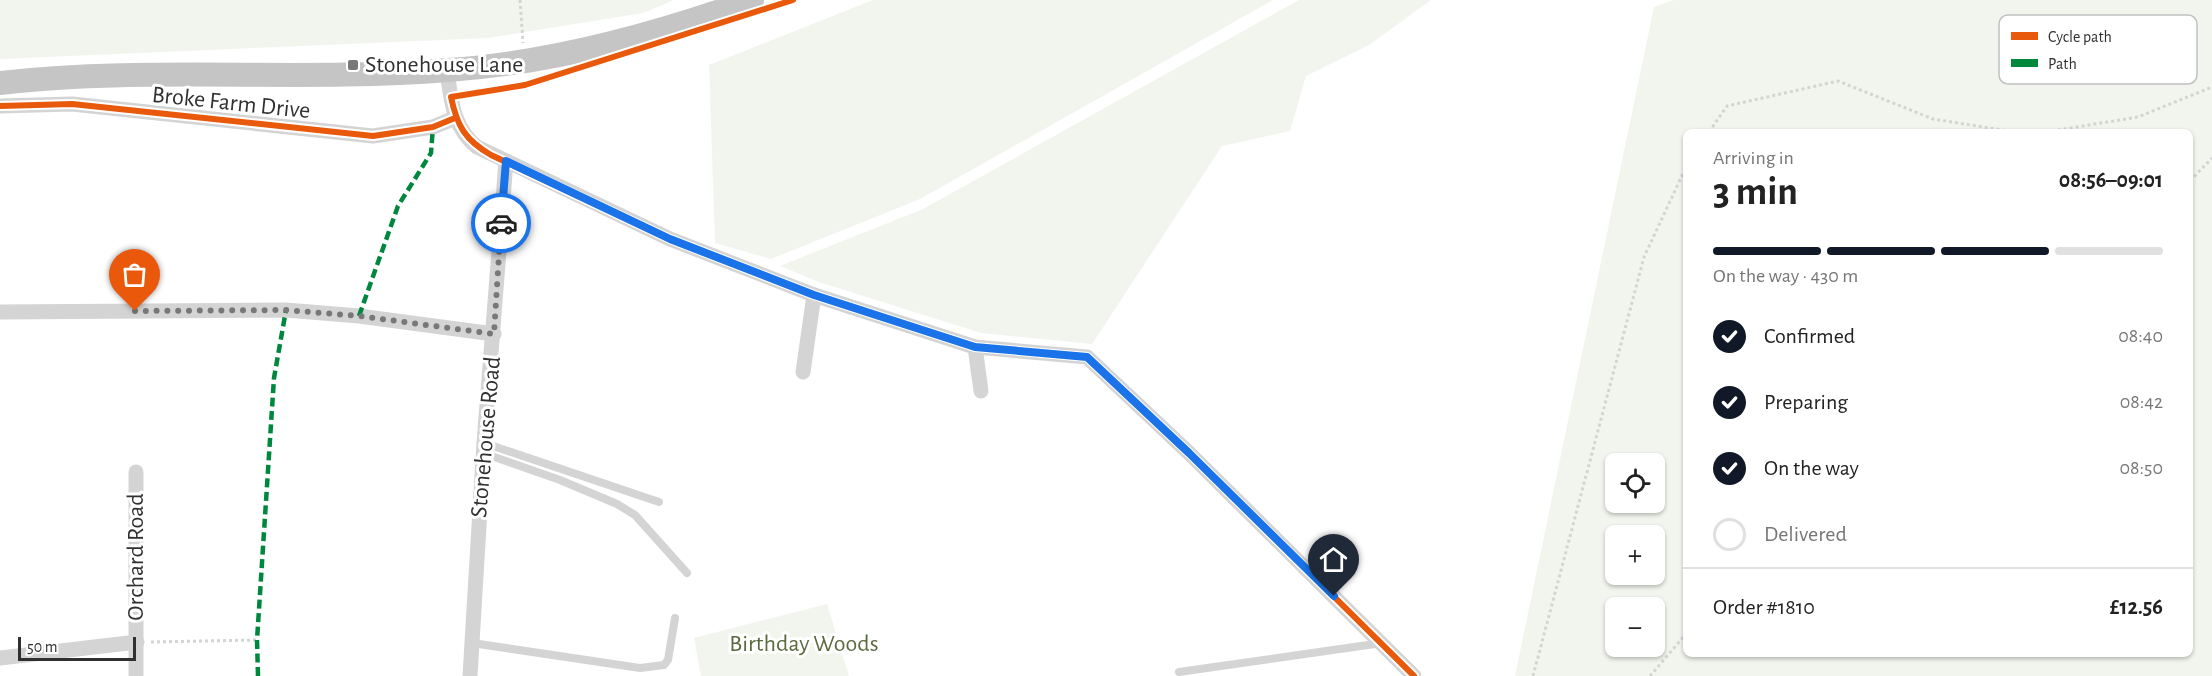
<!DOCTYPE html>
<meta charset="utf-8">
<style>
:root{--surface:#fff;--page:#f2f2f2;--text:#222;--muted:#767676;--line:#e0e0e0;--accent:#111827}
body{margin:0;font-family:"Alegreya Sans",sans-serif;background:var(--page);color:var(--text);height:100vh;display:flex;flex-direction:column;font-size:22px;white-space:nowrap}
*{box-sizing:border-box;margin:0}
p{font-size:20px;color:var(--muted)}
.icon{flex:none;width:33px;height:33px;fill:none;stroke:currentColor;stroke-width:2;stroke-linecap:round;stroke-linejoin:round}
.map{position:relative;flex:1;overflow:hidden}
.panel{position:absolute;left:1683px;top:129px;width:510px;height:528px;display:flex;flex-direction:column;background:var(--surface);border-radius:9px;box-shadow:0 2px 4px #0004}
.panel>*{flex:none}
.controls{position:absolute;left:1605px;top:453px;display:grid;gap:12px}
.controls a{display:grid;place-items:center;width:60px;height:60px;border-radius:9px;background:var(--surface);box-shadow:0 2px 4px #0004;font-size:30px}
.scale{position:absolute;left:18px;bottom:15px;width:118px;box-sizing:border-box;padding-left:6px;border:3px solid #303030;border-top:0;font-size:16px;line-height:21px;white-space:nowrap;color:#303030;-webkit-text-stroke:4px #fff;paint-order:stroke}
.pin{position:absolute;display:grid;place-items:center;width:51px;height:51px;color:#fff;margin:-62px -26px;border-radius:50% 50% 50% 0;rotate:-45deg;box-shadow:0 0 6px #0007}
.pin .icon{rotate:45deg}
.courier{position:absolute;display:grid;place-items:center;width:60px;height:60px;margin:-30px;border:4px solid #1a73e8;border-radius:50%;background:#fff;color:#222;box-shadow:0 2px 8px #0007}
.head em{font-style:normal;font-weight:700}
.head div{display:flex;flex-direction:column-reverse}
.head{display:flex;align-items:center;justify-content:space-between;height:102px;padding:0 30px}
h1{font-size:39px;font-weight:700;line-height:45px}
.bar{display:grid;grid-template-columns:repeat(4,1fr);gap:9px 6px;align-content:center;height:72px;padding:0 30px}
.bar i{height:8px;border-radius:4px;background:var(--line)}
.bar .on{background:var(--accent)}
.bar p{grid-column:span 4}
.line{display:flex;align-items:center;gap:15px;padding:0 30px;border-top:2px solid var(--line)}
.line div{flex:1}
ol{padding:0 30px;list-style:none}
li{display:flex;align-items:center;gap:18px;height:66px}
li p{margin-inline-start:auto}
li .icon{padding:6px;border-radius:50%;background:var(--accent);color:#fff;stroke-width:4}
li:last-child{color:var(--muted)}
li i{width:33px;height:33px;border:3px solid var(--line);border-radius:50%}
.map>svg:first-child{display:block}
.green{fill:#f2f5ed;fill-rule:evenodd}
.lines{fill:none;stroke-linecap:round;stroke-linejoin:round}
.path{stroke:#d4d4d4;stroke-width:3;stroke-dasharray:3 3;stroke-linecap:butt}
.service{stroke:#d4d4d4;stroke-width:8}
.minor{stroke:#d4d4d4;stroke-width:15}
.trunk{stroke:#c5c5c5;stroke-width:24}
.quiet{stroke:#00873e;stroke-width:4.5;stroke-dasharray:9 4.5;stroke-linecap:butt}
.cycleway-casing{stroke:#fff;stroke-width:10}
.cycleway{stroke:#e8590c;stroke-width:6}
.done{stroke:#787878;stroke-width:6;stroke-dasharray:0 10.8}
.route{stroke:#1a73e8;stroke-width:8}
.poi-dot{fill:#787878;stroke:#fff;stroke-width:2}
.labels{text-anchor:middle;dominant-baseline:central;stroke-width:6;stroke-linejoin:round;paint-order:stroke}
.poi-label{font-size:24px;fill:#303030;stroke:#fff;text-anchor:start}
.street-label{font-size:24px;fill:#303030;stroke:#fff}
.park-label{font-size:24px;fill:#596b3e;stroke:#fff}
.key{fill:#fff;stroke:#c1c1c1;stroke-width:1.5}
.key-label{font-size:16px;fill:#303030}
</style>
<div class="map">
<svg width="2212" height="676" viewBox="0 0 2212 676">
<rect width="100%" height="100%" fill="#fff"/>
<g class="green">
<polygon points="0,0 674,0 643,13 488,38 0,59"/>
<polygon points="873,0 1273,0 920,199 771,259 715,243 709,65"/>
<polygon points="1299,0 1431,0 1369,45 1306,76 1290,131 1222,146 1092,344 981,333 819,282 780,266 923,209"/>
<path d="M1674,0H2212V676H1515L1654,7ZM1686,132H2190V654H1686ZM1616,464H1654V502H1616ZM1616,536H1654V574H1616ZM1616,608H1654V646H1616Z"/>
<polygon points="827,604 849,676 701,676 694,638"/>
</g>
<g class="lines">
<g class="path">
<polyline points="520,0 523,43"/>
<polyline points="1709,132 1727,106 1838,81 1933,119 2015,132"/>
<polyline points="2046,132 2138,117 2212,87"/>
<polyline points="2190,181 2212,158"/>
<polyline points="151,642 257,640"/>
<polyline points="1533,676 1644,257 1686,167"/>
<polyline points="1650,676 1686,634"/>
</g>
<g class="service">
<polyline points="484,443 659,502"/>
<polyline points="483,453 560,480 617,504 635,515 687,573"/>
<polyline points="472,643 640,668 664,665 668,660 675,618"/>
<polyline points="1179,672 1382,643"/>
</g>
<g class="minor">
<path d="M447,71C451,100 453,128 477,147L670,239L814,295L975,347L1087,357L1189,453L1414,676"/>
<polyline points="0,106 72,104 373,136 433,127 455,118"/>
<polyline points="0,312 286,310 359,316 494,334"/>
<polyline points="975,347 981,391"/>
<polyline points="803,372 814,295"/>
<polyline points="0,658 137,642"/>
<polyline points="136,676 136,472"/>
<polyline points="470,676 484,443 506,161"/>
</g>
<path class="trunk" d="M0,83C149,66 299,82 448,70C552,63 654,35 752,0"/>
<g class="quiet">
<polyline points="359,316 398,206 431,153 433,127"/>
<polyline points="258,676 257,640 274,378 286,310"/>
</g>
<defs>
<g id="cycleway">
<path d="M793,0L525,85L451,97C457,126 465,140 491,155L670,239L814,295L975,347L1087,357L1189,453L1414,676"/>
<polyline points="0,106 72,104 373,136 433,127 455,118"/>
</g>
</defs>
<use href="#cycleway" class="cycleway-casing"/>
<use href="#cycleway" class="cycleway"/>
</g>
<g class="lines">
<polyline class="done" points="135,311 286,310 359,316 494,334 501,223"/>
<polyline class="route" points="501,223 506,161 670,239 814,295 975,347 1087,357 1189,453 1334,596"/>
</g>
<rect class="poi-dot" x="347" y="59" width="12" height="12" rx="3"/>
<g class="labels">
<g class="poi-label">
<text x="365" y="65">Stonehouse Lane</text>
</g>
<g class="street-label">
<text transform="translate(231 103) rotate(6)">Broke Farm Drive</text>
<text transform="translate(486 437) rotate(-85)">Stonehouse Road</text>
<text transform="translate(136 557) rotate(-90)">Orchard Road</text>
</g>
<g class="park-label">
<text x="804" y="644">Birthday Woods</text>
</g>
</g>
<rect x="1999" y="15" width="198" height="69" rx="9" class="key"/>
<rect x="2011" y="32" width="27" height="8" fill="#e8590c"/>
<rect x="2011" y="59" width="27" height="8" fill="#00873e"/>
<g class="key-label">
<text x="2048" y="42">Cycle path</text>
<text x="2048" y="69">Path</text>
</g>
</svg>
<div class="controls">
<a><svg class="icon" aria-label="locate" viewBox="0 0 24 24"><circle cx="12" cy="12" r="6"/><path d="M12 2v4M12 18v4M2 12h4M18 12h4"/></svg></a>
<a>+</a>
<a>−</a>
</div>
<div class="scale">50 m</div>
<div class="pin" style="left:135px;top:311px;background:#ea580c"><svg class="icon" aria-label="bag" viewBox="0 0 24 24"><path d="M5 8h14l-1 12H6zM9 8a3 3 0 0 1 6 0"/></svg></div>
<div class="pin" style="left:1334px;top:596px;background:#1f2937"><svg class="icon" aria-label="home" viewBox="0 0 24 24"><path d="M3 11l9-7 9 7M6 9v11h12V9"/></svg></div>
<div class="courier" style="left:501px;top:223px"><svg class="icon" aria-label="car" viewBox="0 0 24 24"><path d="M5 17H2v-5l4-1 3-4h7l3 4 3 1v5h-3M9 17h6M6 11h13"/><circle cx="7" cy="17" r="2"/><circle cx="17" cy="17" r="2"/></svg></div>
<section class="panel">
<div class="head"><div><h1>3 min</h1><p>Arriving in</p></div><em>08:56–09:01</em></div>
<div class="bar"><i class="on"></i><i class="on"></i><i class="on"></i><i></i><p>On the way · 430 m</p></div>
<ol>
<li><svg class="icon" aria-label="check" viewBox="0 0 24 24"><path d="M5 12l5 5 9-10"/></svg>Confirmed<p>08:40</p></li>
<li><svg class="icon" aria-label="check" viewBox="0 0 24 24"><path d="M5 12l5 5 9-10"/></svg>Preparing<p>08:42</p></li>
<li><svg class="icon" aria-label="check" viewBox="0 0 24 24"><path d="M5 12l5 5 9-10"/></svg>On the way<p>08:50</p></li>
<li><i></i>Delivered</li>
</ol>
<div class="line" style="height:78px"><div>Order #1810</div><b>£12.56</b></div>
</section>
</div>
